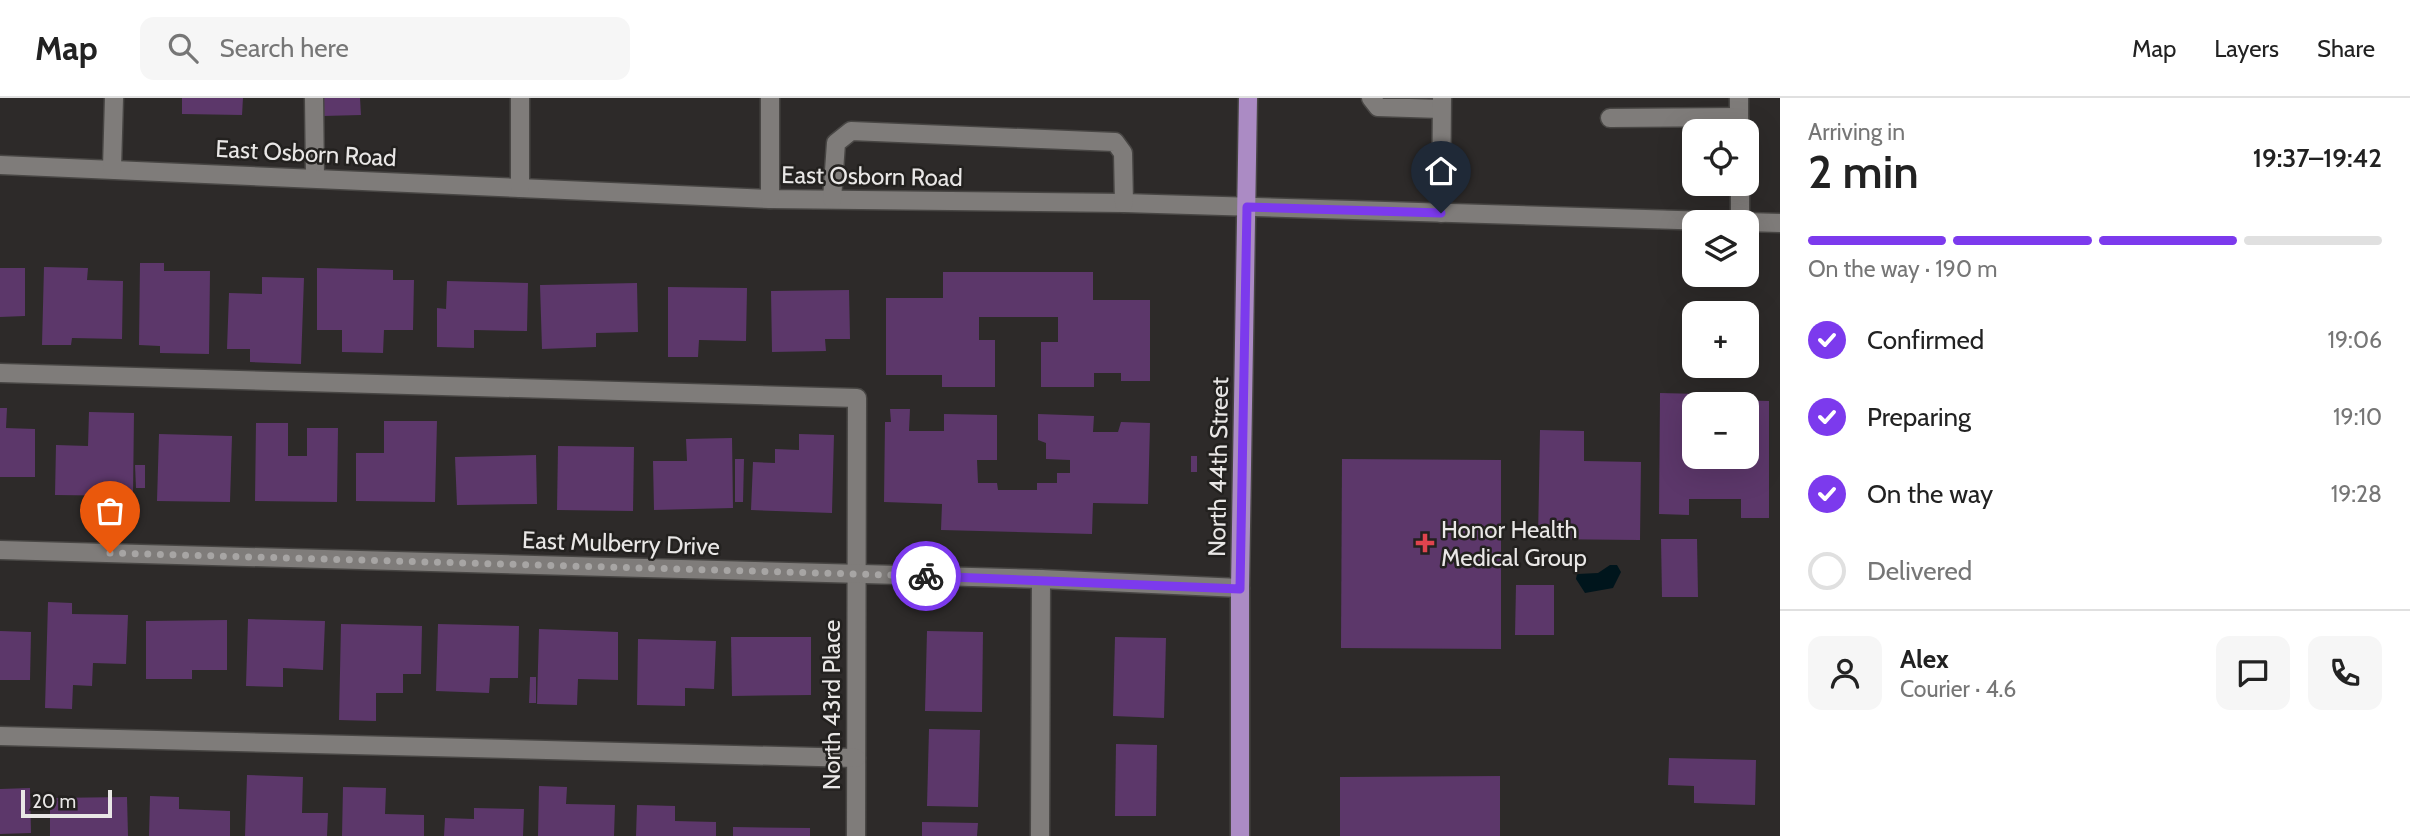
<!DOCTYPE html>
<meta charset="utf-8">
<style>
:root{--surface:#fff;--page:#f6f6f6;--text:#222;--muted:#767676;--line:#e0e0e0;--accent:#7c3aed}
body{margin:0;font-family:Cabin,sans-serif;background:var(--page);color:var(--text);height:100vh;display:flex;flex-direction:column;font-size:26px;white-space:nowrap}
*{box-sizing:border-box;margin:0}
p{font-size:23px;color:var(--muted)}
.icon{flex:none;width:38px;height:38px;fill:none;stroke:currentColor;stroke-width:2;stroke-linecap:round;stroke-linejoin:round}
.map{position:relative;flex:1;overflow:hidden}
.sheet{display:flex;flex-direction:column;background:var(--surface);width:630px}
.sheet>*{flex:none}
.tools{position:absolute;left:1682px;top:21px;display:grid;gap:14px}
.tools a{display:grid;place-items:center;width:77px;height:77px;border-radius:14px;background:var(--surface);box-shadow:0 7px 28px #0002;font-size:35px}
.scale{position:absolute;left:21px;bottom:18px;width:91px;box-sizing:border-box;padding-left:7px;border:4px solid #e9e7e6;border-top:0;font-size:19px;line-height:24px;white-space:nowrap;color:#e9e7e6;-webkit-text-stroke:5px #23211f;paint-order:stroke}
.pin{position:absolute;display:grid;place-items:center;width:60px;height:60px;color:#fff;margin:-72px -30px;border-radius:50% 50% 50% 0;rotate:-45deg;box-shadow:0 0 7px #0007}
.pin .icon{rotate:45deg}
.courier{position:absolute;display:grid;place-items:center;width:70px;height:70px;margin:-35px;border:5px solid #7c3aed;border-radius:50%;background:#fff;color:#222;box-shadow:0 2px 9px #0007}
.summary em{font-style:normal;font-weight:600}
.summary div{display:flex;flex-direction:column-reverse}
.summary{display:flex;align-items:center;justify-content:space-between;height:119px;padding:0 28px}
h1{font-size:46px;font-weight:600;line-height:52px}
.bar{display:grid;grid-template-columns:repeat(4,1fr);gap:10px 7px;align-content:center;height:84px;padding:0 28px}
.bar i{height:9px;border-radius:5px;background:var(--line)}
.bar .active{background:var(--accent)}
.bar p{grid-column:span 4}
.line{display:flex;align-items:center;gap:18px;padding:0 28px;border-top:2px solid var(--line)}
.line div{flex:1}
.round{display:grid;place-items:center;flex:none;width:74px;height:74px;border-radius:14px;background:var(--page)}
ol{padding:0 28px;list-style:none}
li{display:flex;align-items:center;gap:21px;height:77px}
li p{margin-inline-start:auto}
li .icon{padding:7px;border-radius:50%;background:var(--accent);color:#fff;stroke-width:4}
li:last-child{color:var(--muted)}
li i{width:38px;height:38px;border:4px solid var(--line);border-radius:50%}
header{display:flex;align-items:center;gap:42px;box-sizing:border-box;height:98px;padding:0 35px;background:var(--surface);border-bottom:2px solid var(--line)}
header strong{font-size:33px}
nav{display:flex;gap:38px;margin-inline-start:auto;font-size:24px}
.search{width:490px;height:63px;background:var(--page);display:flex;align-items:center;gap:18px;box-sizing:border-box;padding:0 24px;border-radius:14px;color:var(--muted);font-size:26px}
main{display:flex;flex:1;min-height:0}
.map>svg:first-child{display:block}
.water{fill:#00151c}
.building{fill:#5c376a}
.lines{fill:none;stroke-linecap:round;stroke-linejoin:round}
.minor-casing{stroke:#484644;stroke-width:21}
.major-casing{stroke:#484644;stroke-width:21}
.minor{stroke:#7f7c7a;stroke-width:18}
.major{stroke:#ab8bc4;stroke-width:18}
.done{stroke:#a7a5a4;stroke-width:7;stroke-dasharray:0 12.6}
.route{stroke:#7c3aed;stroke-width:9}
.health-dot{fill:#e0444e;stroke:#23211f;stroke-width:2.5}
.labels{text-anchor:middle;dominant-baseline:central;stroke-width:5;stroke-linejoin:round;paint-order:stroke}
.street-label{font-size:24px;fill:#e9e7e6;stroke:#23211f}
.poi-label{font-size:24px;fill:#e9e7e6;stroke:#23211f;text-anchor:start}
</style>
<header>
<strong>Map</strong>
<div class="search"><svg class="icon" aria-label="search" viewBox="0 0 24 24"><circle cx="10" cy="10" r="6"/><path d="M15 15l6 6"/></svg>Search here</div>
<nav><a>Map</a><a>Layers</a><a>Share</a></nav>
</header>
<main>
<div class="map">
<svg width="1780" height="738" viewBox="0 0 1780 738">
<rect width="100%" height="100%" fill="#2d2a29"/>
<polygon class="water" points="1610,467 1617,467 1621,474 1613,490 1585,495 1576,481 1577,476 1598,475"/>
<g class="building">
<polygon points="182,0 243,0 242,17 182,16"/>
<polygon points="322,0 360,0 361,17 323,18"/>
<polygon points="140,165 164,165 164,173 210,173 209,256 160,255 160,248 139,247"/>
<polygon points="44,169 88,170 87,182 123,183 122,241 72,240 71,247 42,247"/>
<polygon points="0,170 25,170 25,218 0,219"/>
<polygon points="317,170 393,172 393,182 414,182 413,232 384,232 383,255 342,254 342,232 317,232"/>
<polygon points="943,174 1093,174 1093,202 1150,202 1150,283 1121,283 1121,275 1094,275 1094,289 1041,289 1041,244 1058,244 1058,219 979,219 979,242 995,242 995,289 942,289 942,277 886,277 886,200 943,200"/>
<polygon points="262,179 304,180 301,266 250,264 250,251 227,251 229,195 262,196"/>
<polygon points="447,183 528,185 527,233 474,232 474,250 437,249 437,210 446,211"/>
<polygon points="637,185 638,234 596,235 596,249 542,251 540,187"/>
<polygon points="668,189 747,190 746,243 699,242 698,259 668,259"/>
<polygon points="849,192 850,241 825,241 826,253 772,254 771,193"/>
<polygon points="1660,295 1700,296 1700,306 1694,306 1694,359 1746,359 1746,306 1732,306 1732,302 1769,303 1769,420 1741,420 1741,401 1689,401 1689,417 1659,416"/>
<polygon points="0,310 7,310 6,330 35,331 35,379 0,379"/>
<polygon points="890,311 910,311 909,333 944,333 944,316 997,317 997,362 977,362 978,385 997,385 998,392 1037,392 1037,385 1057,385 1057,375 1070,375 1070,362 1046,361 1046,345 1038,342 1038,316 1094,318 1093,334 1118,334 1121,324 1150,325 1148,406 1093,405 1092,436 941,432 942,406 884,404 885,324 891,324"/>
<polygon points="89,314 134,315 133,398 55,397 56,347 88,348"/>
<polygon points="384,323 437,323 435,404 356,403 356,355 384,355"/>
<polygon points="256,325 288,325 288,358 307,358 307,330 338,330 337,404 255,403"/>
<polygon points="1540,332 1584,333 1584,363 1641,364 1640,442 1538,441"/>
<polygon points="159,336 232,338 230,404 157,403"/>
<polygon points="799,336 834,337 832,415 751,412 753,364 775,365 775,351 799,352"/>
<polygon points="732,340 733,410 654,412 653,363 687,363 686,341"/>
<polygon points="558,348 634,349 633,413 557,412"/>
<polygon points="536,357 537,406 457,407 455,359"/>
<rect x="1191" y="358" width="6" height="16"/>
<polygon points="735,361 744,361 743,404 735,404"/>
<polygon points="1342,361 1501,362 1501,551 1341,550"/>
<polygon points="135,367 145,367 145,390 136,390"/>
<polygon points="1661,441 1697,441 1698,499 1662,499"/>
<polygon points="1516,487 1554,487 1554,537 1515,537"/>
<polygon points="48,504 72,505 72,516 128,517 126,566 93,565 92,588 73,587 72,611 45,610"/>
<polygon points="248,521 325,523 323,572 283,570 283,589 246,588"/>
<polygon points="227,522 227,572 192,572 192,581 146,581 146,523"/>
<polygon points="341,526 422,528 421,576 403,576 403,595 376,595 376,623 339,622"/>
<polygon points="438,526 519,528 518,580 490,580 489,595 436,593"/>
<polygon points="539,531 618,534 618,582 578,581 577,607 537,606"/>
<polygon points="0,533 31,534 30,582 0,582"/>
<polygon points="927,533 983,534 982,614 925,613"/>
<polygon points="731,539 811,539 811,597 732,598"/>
<polygon points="1115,539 1166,540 1164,620 1113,618"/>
<polygon points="638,541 716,543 714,591 685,590 685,608 637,607"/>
<polygon points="530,579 536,579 536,605 529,605"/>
<polygon points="929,631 980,632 978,709 927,708"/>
<polygon points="1116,646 1157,647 1156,718 1115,718"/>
<polygon points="1669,660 1756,662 1755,707 1694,705 1694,688 1668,687"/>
<polygon points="247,677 303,679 302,715 328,715 327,738 245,738"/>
<polygon points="1500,678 1500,738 1340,738 1340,679"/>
<polygon points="539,688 567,689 566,706 615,707 614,738 538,738"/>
<polygon points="343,689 386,690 385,716 424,717 424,738 342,738"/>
<polygon points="30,690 31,735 0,736 0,691"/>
<polygon points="150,698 179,699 179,711 230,713 230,738 149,738"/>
<polygon points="127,699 128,738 50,738 50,700"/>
<polygon points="637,707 675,708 675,723 716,724 716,738 636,738"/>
<polygon points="474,710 524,711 523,738 444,738 445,720 474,721"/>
<polygon points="922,724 978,725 977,738 922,738"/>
<polygon points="733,729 810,730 810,738 733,738"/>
</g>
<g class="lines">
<defs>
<g id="minor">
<polyline points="314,0 315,79"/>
<polyline points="1371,0 1378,9 1441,11"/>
<polyline points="1739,0 1739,33"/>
<polyline points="1610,20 1739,19"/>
<polyline points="0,67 770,101 1124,105 1743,124"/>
<polyline points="112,70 114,0"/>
<polyline points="1740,86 1740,124"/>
<polyline points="520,90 520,0"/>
<polyline points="770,101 770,0"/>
<polyline points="832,101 836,45 851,33 1115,44 1123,55 1124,105"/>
<polyline points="1441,115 1442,0"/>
<polyline points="1746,124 1780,125"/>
<polyline points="0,275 857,300 856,738"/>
<polyline points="0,452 1041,481 1240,490"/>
<polyline points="0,638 856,660"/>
<polyline points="1040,738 1041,481"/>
</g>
<polyline id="major" points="1240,738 1240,490 1248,0"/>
</defs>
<use href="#minor" class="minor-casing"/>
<use href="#major" class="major-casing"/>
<use href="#minor" class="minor"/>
<use href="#major" class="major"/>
</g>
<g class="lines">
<polyline class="done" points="110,455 926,478"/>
<polyline class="route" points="926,478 1240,491 1247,109 1441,115"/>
</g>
<path class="health-dot" d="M1421.5 434.5h7v7h7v7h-7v7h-7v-7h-7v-7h7z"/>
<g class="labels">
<g class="street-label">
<text transform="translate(306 55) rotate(3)">East Osborn Road</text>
<text transform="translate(872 78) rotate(1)">East Osborn Road</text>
<text transform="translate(1218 369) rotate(-89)">North 44th Street</text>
<text transform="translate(621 445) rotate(2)">East Mulberry Drive</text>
<text transform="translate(831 607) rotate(-90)">North 43rd Place</text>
</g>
<g class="poi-label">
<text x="1441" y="431">Honor Health<tspan x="1441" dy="28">Medical Group</tspan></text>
</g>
</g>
</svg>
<div class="tools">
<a><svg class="icon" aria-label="locate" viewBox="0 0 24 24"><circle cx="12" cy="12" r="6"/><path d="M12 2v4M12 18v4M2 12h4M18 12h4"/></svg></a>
<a><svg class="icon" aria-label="layers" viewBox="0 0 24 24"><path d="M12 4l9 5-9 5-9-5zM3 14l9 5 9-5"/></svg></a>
<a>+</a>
<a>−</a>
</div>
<div class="scale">20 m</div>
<div class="pin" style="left:110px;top:455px;background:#ea580c"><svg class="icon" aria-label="bag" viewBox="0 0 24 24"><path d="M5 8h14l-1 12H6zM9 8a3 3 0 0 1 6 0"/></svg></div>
<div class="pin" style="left:1441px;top:115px;background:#1f2937"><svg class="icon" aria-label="home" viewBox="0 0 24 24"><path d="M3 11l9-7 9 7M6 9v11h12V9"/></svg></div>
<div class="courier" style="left:926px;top:478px"><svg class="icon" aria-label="bike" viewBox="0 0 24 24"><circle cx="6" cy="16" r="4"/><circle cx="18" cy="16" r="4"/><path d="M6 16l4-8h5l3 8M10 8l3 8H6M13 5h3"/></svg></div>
</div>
<section class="sheet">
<div class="summary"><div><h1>2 min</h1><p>Arriving in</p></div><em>19:37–19:42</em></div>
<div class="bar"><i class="active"></i><i class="active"></i><i class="active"></i><i></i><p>On the way · 190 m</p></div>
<ol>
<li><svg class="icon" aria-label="check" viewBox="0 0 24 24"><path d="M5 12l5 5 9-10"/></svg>Confirmed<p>19:06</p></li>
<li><svg class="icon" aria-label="check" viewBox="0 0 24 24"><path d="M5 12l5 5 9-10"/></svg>Preparing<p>19:10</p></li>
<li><svg class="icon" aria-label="check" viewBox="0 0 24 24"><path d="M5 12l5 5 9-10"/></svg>On the way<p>19:28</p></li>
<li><i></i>Delivered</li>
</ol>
<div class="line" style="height:126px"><a class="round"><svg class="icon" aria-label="person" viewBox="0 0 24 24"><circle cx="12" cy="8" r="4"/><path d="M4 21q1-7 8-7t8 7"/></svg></a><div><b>Alex</b><p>Courier · 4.6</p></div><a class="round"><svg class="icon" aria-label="chat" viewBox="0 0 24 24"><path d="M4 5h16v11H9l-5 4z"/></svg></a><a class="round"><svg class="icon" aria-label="phone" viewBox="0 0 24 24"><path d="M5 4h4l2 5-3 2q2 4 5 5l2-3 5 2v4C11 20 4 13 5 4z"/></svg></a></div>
</section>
</main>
